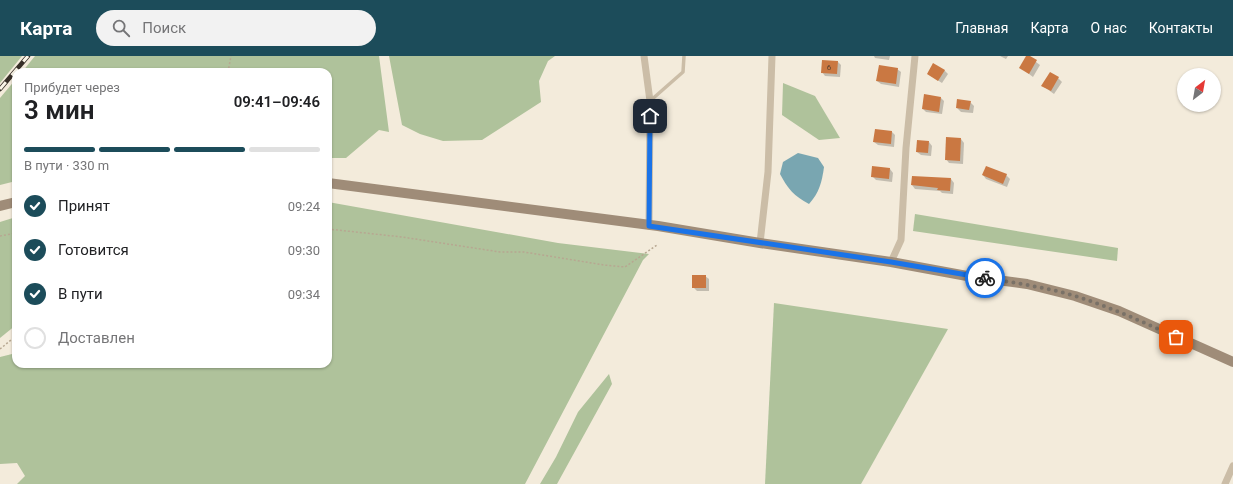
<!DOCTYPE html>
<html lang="ru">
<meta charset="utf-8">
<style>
:root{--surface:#fff;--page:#f2f2f2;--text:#202124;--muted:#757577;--line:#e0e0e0;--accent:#1c4c5a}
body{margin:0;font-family:Roboto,sans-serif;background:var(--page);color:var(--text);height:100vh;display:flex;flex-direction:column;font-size:15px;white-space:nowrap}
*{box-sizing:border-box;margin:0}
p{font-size:13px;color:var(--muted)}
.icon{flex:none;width:22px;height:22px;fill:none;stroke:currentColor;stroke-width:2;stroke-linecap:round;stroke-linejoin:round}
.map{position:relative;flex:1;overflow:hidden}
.details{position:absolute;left:12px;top:12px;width:320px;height:300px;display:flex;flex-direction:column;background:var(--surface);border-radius:12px;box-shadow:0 1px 3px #0004}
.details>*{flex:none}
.needle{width:26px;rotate:31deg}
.buttons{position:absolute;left:1177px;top:12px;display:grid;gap:8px}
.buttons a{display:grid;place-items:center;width:44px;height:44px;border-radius:50%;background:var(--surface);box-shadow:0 1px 3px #0004;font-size:20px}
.pin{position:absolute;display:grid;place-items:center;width:34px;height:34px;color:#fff;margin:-17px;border-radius:8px;box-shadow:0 2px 6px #0006}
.courier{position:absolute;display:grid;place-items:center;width:40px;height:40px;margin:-20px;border:3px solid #1a73e8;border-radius:50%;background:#fff;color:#222;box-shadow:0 1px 5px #0007}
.overview em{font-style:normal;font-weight:600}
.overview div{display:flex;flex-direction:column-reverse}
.overview{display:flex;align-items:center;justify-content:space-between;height:68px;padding:0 12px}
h1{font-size:26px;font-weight:600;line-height:30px}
.bar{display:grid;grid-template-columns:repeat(4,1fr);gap:6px 4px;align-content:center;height:48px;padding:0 12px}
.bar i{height:5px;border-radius:3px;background:var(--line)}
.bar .active{background:var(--accent)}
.bar p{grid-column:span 4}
ol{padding:0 12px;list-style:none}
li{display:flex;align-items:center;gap:12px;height:44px}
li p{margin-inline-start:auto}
li .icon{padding:4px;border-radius:50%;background:var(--accent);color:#fff;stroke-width:4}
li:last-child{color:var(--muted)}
li i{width:22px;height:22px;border:2px solid var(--line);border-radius:50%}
header{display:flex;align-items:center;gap:24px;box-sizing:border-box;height:56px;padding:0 20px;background:var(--accent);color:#fff}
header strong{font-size:19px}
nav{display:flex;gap:22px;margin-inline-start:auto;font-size:14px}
.search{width:280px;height:36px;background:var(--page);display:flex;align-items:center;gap:10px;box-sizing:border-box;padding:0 14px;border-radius:22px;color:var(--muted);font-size:15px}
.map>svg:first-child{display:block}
.green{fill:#afc29b}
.water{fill:#79a6b1}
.shadow{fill:#0003}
.building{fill:#ca7842}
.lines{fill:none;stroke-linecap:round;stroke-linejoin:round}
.path{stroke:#b7a791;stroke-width:1.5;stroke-dasharray:2 2;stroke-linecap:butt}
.lane{stroke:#cbbda7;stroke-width:3.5}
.street{stroke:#cbbda7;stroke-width:7}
.secondary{stroke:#9f8c78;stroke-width:10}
.rail-casing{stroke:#372f28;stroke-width:4.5}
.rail{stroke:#faf5e8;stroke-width:3;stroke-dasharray:9;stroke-linecap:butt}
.done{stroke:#797167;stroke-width:4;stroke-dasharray:0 7.2}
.route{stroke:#1a73e8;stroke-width:5}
.labels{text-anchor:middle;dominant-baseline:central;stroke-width:3.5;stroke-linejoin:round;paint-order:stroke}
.number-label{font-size:8px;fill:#5c412e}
</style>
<header>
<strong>Карта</strong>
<div class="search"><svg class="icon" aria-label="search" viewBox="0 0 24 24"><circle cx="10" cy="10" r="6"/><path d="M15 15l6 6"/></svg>Поиск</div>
<nav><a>Главная</a><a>Карта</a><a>О нас</a><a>Контакты</a></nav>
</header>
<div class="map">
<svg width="1233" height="428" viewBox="0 0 1233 428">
<rect width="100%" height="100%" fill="#f3ebdb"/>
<g class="green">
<polygon points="0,0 22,0 0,27"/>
<polygon points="35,0 379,0 389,76 379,74 346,102 328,102 328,16 22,16"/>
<polygon points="389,0 555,0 548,5 539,25 541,46 482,84 443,85 420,78 402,69"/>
<polygon points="16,23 16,125 0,129 0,42"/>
<polygon points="783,27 815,40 840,82 819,84 782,59"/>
<polygon points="328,146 558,187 649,198 643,204 525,428 17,428 25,420 17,407 0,408 0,301 12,298 16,294 16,308 328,308"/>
<polygon points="915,158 1118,192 1117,205 913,175"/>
<polygon points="16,161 16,269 0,282 0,166"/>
<polygon points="774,247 948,273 861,428 765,428"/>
<polygon points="609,318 612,328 557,428 540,428 556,401 578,356"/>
</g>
<path class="water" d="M798,97L818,102L824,111C822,126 819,137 809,148C794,140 788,133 780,118L783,106Z"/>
<g class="shadow">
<polygon points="874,0 890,0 889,4 875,2"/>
<polygon points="1000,0 1008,0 1006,3"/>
<polygon points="1028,0 1040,9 1033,21 1021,12"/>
<polygon points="838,6 841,9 840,21 825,20 822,16"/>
<polygon points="897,13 901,16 899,31 881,28 877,25"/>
<polygon points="944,14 948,18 942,27 928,18"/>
<polygon points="1058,22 1062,26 1054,38 1043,30"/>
<polygon points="941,42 944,45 942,58 926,56 923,53"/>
<polygon points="970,46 974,50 973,57 961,56 957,52"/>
<polygon points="892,76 895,79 894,91 878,89 874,86"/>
<polygon points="961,83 964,87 963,108 949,107 946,103"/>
<polygon points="929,86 932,90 931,100 921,99 917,96"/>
<polygon points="890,113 893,117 892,126 876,124 872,120"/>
<polygon points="983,119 1006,119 1010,123 1007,131 986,123"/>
<polygon points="940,122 951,123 954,127 953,138 942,137 940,135 915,133 912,129"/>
<polygon points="705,220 709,223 709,235 697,235 693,231"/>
</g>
<g class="building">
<polygon points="1026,0 1030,0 1037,4 1029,18 1019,12"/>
<polygon points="822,4 838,5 837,18 821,17"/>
<polygon points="933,7 945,14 938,25 927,18"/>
<polygon points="879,9 898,12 896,28 876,25"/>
<polygon points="1050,16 1059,21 1051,35 1041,30"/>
<polygon points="924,38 941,41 939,56 922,53"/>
<polygon points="957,43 971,45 969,54 956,52"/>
<polygon points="875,73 892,75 891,88 873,86"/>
<polygon points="946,81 961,82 960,105 945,104"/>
<polygon points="917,84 929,85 928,97 916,96"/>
<polygon points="872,110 890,112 889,123 871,121"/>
<polygon points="986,110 1007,118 1003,128 982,119"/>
<polygon points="912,120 951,122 950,135 937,134 938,132 911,129"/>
<rect x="692" y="219" width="14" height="13"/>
</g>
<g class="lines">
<g class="path">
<polyline points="228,16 231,0"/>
<polyline points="328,173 402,181 500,196 524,196 604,209 625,211 657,189"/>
<polyline points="0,180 16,177"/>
<polyline points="0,293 16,280"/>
</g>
<polyline class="lane" points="650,45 683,16 684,0"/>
<g class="street">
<polyline points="644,0 650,45 649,170"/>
<polyline points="760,187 768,116 772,0"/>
<polyline points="891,206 901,184 906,92 915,0"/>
<polyline points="1225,428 1233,410"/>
</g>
<g class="secondary">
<polyline points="328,127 658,170 760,187 891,206 967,220 1027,228 1075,240 1119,255 1233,306"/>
<polyline points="0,150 16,146"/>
</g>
<defs>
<polyline id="rail" points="0,33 28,0"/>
</defs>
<use href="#rail" class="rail-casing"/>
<use href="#rail" class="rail"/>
</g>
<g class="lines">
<path class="done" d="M985,222C1015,227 1045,231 1075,240C1110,251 1143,266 1176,281"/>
<polyline class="route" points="650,60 649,170 891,206 985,222"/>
</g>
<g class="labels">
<g class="number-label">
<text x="829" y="11">6</text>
</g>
</g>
</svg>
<div class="buttons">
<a><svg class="needle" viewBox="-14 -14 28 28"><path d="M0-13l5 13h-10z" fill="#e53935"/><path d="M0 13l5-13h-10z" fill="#757577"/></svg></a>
</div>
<div class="pin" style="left:1176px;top:281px;background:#ea580c"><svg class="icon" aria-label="bag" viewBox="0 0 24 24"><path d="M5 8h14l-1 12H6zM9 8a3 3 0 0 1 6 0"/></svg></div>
<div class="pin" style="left:650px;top:60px;background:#1f2937"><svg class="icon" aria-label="home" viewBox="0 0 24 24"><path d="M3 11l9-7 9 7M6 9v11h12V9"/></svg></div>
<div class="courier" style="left:985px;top:222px"><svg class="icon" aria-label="bike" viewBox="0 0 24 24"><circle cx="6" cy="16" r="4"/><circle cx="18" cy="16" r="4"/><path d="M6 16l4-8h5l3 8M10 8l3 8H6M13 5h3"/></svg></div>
<section class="details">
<div class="overview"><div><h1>3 мин</h1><p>Прибудет через</p></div><em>09:41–09:46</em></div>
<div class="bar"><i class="active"></i><i class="active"></i><i class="active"></i><i></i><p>В пути · 330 m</p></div>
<ol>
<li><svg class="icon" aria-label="check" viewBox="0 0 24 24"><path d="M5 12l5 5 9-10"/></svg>Принят<p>09:24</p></li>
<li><svg class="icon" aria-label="check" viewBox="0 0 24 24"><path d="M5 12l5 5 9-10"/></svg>Готовится<p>09:30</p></li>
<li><svg class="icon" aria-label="check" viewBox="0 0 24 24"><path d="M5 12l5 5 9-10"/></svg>В пути<p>09:34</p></li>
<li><i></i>Доставлен</li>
</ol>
</section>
</div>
